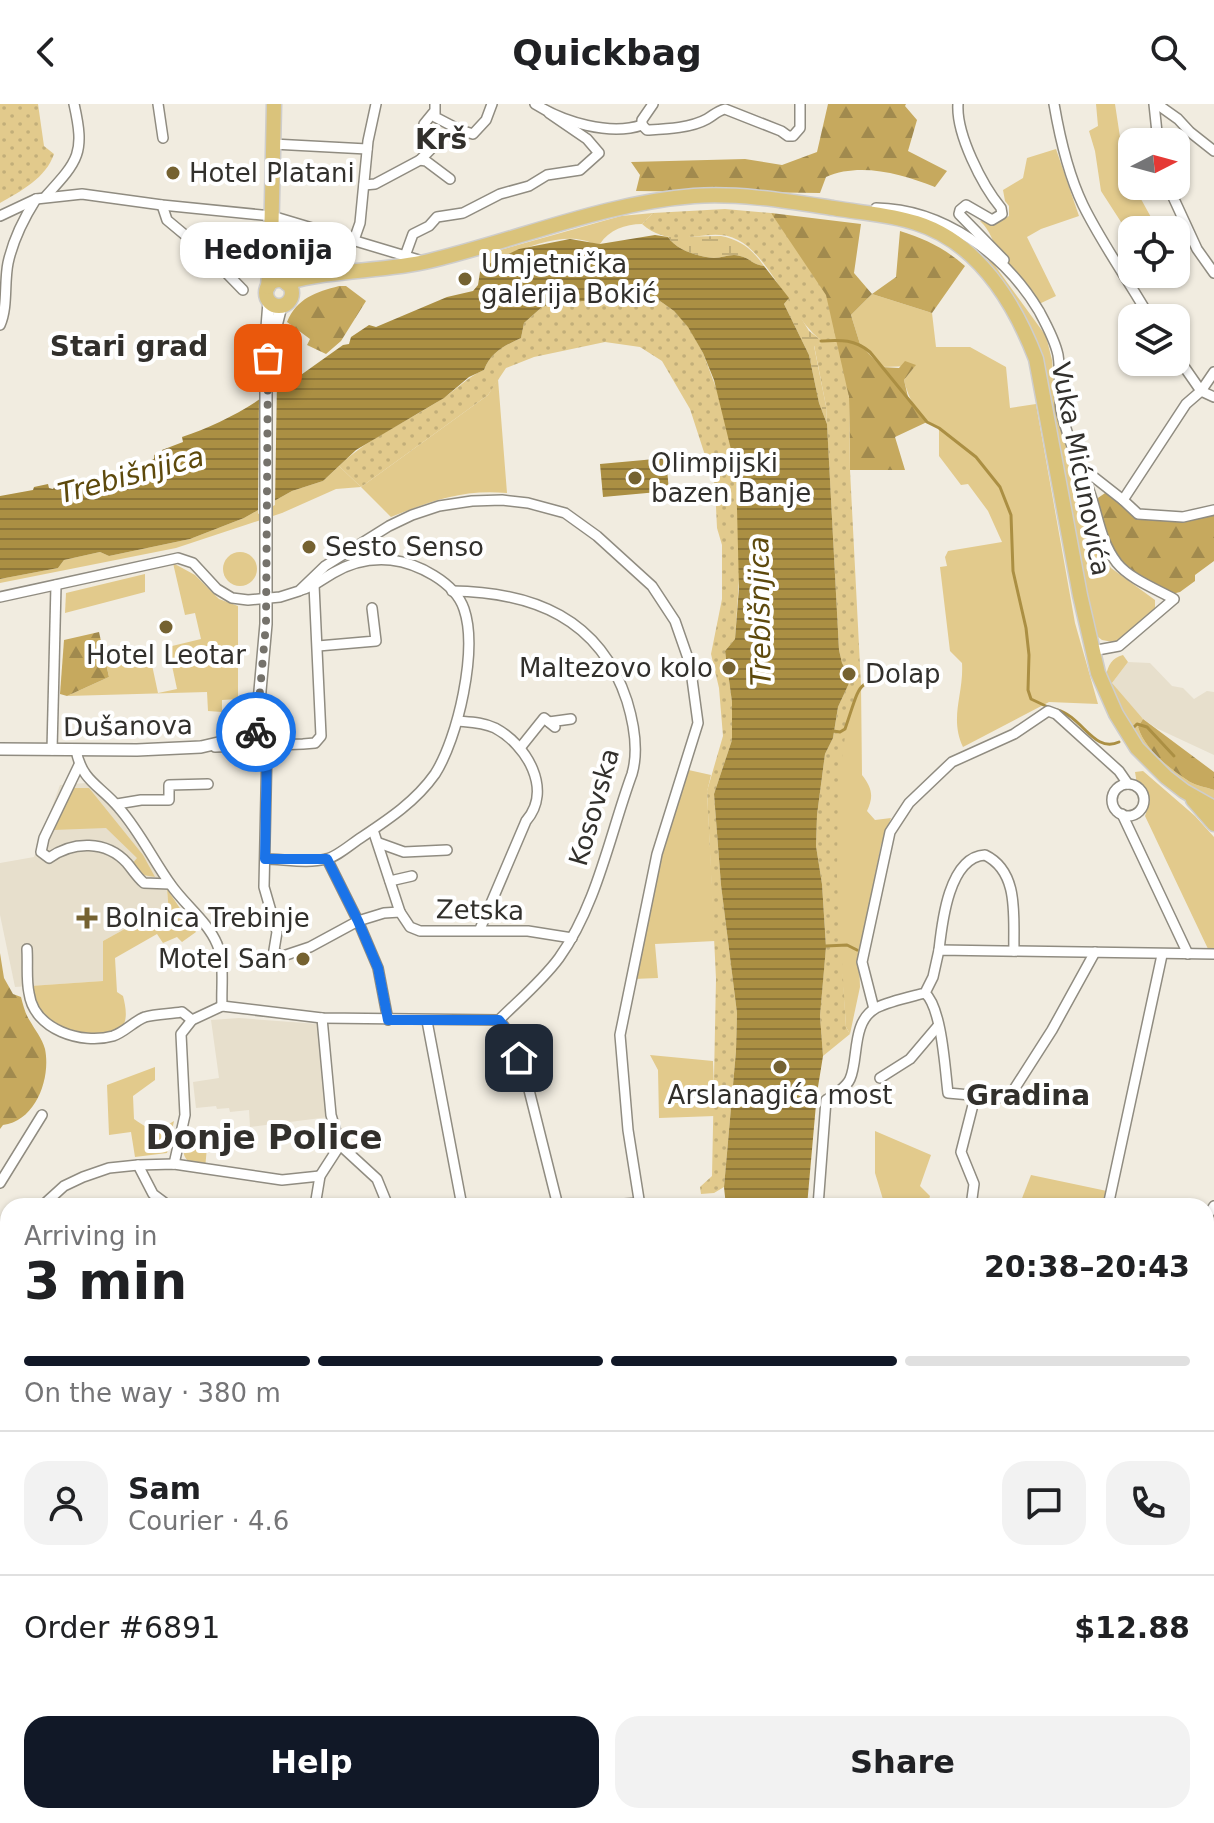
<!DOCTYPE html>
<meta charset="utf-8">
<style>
:root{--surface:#fff;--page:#f2f2f2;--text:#202124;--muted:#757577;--line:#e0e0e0;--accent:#111827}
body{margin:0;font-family:"DejaVu Sans",sans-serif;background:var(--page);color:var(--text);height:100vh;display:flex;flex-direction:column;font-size:30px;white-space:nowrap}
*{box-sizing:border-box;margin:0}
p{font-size:26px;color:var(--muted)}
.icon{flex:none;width:44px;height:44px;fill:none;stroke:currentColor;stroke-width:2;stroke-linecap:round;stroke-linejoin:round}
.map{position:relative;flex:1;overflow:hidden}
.panel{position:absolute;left:0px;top:1094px;width:1214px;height:626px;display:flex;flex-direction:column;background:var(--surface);border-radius:24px 24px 0 0;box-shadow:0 2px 6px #0004}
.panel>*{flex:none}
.needle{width:52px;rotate:84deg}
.fabs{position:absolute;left:1118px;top:24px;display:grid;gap:16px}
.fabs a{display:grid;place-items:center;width:72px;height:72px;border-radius:16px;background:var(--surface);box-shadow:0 2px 6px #0004;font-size:40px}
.pin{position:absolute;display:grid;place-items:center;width:68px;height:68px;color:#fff;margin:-34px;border-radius:16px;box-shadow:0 4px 12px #0006}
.courier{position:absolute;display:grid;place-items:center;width:80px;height:80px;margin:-40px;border:6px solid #1a73e8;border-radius:50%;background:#fff;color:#222;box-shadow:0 2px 10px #0007}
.bubble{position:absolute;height:56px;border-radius:24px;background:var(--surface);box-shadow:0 2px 6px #0004;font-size:26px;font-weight:700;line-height:56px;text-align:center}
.head em{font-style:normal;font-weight:700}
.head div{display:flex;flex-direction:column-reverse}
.head{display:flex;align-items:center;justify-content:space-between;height:136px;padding:0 24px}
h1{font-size:52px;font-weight:700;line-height:60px}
.bar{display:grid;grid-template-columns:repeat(4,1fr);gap:12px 8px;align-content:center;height:96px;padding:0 24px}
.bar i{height:10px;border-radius:6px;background:var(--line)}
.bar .on{background:var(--accent)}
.bar p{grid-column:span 4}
.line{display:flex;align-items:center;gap:20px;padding:0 24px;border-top:2px solid var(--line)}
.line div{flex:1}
.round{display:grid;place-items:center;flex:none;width:84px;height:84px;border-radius:24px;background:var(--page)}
.button{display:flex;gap:16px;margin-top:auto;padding:16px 24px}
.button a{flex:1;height:92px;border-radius:24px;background:var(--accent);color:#fff;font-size:32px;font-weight:700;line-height:92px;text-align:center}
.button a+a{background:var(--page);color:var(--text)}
header{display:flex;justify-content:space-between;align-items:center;height:104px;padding:0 24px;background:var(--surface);font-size:36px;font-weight:700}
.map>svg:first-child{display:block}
.built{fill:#e7dfcc}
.grass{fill:#e2ca8c}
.forest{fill:url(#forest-firs)}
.wetland{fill:url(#wetland-marsh)}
.park{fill:url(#park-dots)}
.water{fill:url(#water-rules)}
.pier{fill:#f1ece0}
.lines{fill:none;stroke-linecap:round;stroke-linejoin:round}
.stream{stroke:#ab8f43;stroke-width:3}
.minor-casing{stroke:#908c81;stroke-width:12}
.tertiary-casing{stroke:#908c81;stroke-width:14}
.primary-casing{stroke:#cecdcc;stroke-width:17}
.minor{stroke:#fff;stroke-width:9}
.tertiary{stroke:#fff;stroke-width:11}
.primary{stroke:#dac37b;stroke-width:14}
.done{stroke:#75726b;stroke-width:8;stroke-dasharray:0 14.4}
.route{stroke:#1a73e8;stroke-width:10}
.poi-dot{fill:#756231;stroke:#fff;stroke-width:3}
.labels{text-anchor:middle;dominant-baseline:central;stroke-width:8;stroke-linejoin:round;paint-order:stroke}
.poi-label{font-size:26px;fill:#32302c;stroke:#fff;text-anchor:start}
.street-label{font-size:26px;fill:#32302c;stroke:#fff}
.neighbourhood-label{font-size:28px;font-weight:bold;fill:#32302c;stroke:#fff}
.water-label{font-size:28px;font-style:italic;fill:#5d490c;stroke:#fff}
.district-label{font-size:34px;font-weight:bold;fill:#32302c;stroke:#fff}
</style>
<header><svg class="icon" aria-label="back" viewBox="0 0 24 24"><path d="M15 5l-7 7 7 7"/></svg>Quickbag<svg class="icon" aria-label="search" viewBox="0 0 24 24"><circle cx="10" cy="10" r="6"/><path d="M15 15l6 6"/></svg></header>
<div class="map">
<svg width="1214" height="1719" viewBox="0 0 1214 1719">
<defs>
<pattern id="forest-firs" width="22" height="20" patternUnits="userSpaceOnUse" patternTransform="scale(2)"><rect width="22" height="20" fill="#c6a95e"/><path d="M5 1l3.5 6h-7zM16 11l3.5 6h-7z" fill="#a18a4e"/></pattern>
<pattern id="wetland-marsh" width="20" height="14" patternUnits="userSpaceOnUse" patternTransform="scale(2)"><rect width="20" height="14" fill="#e2ca8c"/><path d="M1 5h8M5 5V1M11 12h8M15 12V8" fill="none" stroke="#c2ae79"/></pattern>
<pattern id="park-dots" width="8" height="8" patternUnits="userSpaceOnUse" patternTransform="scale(2)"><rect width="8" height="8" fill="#e2ca8c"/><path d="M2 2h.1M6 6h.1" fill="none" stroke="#c2ae79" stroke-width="1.8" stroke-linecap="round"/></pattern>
<pattern id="water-rules" width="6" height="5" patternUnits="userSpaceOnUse" patternTransform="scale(2)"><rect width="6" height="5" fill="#ab8f43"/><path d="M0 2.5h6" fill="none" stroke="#8c7538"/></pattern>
</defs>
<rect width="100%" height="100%" fill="#f1ece0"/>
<g class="built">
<polygon points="1128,558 1150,559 1172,582 1183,584 1194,595 1207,587 1214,588 1214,651 1156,624 1135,609 1112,579"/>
<polygon points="86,679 112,704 143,747 167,785 169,809 141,816 103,837 104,877 15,883 0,811 0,759 34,753 60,681"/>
<polygon points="239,914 319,920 329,1013 250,1023 249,1006 230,1008 229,1004 217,1005 216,1002 196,1004 193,978 219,974 211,916"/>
<polygon points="1214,1574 1214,1719 1207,1719 1206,1575"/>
</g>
<g class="grass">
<polygon points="1096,0 1115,0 1125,66 1158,126 1132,126 1132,135 1101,87 1095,47 1089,27 1098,22"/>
<path d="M1056,45L1079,112L1041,125L1027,133L1056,192L1039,200C1027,182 1012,167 1000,149C992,138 991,127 980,117L999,118L1009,112V102L1005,97L1003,86L1023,74L1027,54Z"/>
<path d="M653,109L642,120C625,120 609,126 600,140C592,140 589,137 582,136C555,129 500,151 480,168L482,151L621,112Z"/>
<polygon points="981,152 993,159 1046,232 1052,256 1056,311 1100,446 1111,464 1155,496 1155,507 1118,539 1102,536 1094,530 1040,256"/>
<path d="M872,190L932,209L936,243H970L1006,263L1010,304L1036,300L1075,519L1098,600L1049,598L963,643C949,613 964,590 962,559L950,547L940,463L947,462L945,453L948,447L1002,438L988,407L968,380L961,381L939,352V324C919,314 909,297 904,276L915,262L881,263L860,240L851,211Z"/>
<path d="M498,275L507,389C462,385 432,397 391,413L361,383L336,385L282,409L176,444L0,479V475L58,464L64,456L100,448L109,452L190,435L244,414L292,387L323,377L339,362L361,383L488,291Z"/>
<circle cx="240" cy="465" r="17"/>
<polygon points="173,459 195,471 219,495 238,502 238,595 222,596 222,608 208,607 207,588 67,592 109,573 106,559 149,547 158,589 177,585 168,543 201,535 195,509 185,511"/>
<polygon points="145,470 145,488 65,509 66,489"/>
<path d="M1123,551L1128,558L1112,579L1143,615L1138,623C1145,646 1170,665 1190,678C1197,682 1206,683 1214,686V699L1192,688L1134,635L1106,572C1108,561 1112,554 1123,551Z"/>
<path d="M861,581L862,671C872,684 874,692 867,707L875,716L891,714L881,741L859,855L860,883L850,930L846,923C840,826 824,717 846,622C850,608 856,595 861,581Z"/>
<polygon points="684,665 711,671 707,688 715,837 655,840 658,874 633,875 657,750"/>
<polygon points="1143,667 1195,712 1214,733 1214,846 1209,847 1145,712 1150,697 1137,680 1135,668"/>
<polygon points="69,684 89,684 143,751 155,773 137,770 132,760 137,754 106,724 53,726"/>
<path d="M167,785L196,828L182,838L177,833L163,839L157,830L115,854L117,888L123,892C125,900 127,909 125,917C119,937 78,933 63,927C46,919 34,899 30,882L103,877V837L141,816L169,809Z"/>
<polygon points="650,951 713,957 715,1012 659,1014 658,966"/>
<path d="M155,963V976L133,992L134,1015C153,1028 154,1029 174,1017L167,1049L135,1053L131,1028L109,1031L107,981Z"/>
<path d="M187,1025L214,1039L207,1043L205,1065C180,1058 181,1049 187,1025Z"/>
<polygon points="875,1027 931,1051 920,1082 930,1092 927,1102 885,1102 875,1069"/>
<polygon points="1031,1071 1107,1087 1102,1102 1019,1102"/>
<polygon points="1206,1711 1207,1719 1108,1719 1112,1712"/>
</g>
<g class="forest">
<path d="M828,0H906L905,2L917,16L908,47L947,67L935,83C902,70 860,58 826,73L820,89L636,87L640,71L631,58L745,55L782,61L817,48Z"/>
<path d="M771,109L861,120L854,169L872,190L896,173L900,127C926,135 944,144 965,162L932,209L872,190L851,211L860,240L881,263L899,264L905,257L916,261L904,276L908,293L927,318L895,333L905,366H850L849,293Z"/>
<path d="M339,182H346L366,197L341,237L326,250L307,241L310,235L287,218C297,194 316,188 339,182Z"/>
<polygon points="1108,387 1137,413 1214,408 1214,457 1195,471 1195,477 1180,488 1172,490 1122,460 1111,445 1095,396"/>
<polygon points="99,528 109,573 67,592 60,590 64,536"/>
<path d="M1143,615L1214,668V686C1206,683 1197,682 1190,678C1170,665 1145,646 1138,623Z"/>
<path d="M0,849L4,874L13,890L21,893C23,900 25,910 30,917C35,926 42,934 45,945C51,974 36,1017 3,1021L0,1025Z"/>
<polygon points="8,1525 8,1688 0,1686 0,1530"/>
<polygon points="480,1712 642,1712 643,1719 486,1719"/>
</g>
<g class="wetland">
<path d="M721,132C741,136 752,145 764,162C753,161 750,154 740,152C731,149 723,154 714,154C699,153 676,146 668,133Z"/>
<polygon points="789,194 809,227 821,236 821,239 814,242 826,302 827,320 819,299 809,251 784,200"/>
</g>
<g class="park">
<path d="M0,0H38L44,42L54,50C46,74 21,87 0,99Z"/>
<path d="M725,105L771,109L826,191L849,293L850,366L861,581L847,619L838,681L837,777L846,923L850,930L823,952L820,912L826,842L822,780L816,742L817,711L825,650L833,634L838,603L851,575L842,559L839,546L826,302L814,241L821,239V236C791,214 771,153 738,136C708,120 675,149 642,120L653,109Z"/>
<path d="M619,188L653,192L674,207L688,222L703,249L721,297L736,366L740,460L735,535L725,547L732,598V636L714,690L721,781L737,909L736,947L724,1083L714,1089L701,1090L700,1083L712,1072L716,875L707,687L723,632L719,584L711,550L722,495V441L717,424L715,382L690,305L662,257L640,243L605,238L534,253L506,264L488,291L361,383L339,362C370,332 408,318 443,294C458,285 467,273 484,266C491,248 504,242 521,234L524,219L542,203L563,197H593Z"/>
</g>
<g class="water">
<path d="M655,131L668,133C676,146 699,153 714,154C723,154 731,149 740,152C750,154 753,161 764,162L789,194L784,200L809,251L819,299L827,320L839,546L842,559L851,575L838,603L833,634L825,650L817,711L816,742L822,780L826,843L820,912L823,952L817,989L807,1102H726L724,1083L736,947L737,909L721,781L714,690L732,636V598L725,547L735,535L739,484L736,366L714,276L703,249L688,223L674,207L653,192L619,188L593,197H563L542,203L524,219L521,234C504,242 491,248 484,266L469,273L444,294L356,346L323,377L292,387L244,414L190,435L109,452L100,448L64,456L58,464L0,475V392L33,386L34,383L48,380L49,384L53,385L56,380L61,379L65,382L128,366L127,361L135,358L137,361L154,355V351L162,348V346L183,338L182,333C220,320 262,299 290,270L298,273L343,241L349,240L351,233L369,221L376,223L447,193L473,187L478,181L480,168L492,158L519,145L570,135L600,140Z"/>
<polygon points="666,354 669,387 603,393 600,360"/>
</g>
<polygon class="pier" points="277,276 275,401 258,410 259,289"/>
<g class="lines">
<g class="stream">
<path d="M821,237C841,236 854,235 870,248L927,318L939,324L976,353L1000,383L1011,411L1013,467L1026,524L1029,551L1028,586L1031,595L1050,604"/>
<path d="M1057,606C1082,612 1094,650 1119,638"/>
<polyline points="1133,624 1137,620 1147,623 1174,652"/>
<path d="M833,627L840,628L845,625C864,570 854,578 912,577"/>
<polyline points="826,842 847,841 857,846"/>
</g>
<defs>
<g id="minor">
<polyline points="158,0 163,34"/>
<polyline points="435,0 435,13 460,26 473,30 486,16 492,0"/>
<path d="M535,0C563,18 610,32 642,21"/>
<path d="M958,0C956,30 982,81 1001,104L1002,110L992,116L966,101L960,106L959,110L1004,156"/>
<path d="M1054,0C1060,35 1068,70 1083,101C1102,140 1129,177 1150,214"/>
<polyline points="1154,0 1158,38"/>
<polyline points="1157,0 1178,15 1190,28 1214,47"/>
<path d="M642,21L647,26C666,25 691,24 707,15C714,11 717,7 725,5L781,27L788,32H793L800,24V0"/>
<polyline points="642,21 642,16 653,0"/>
<polyline points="273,40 367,45"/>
<polyline points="420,56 430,46 431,34 424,25 424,20 433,9"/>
<polyline points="364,81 375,80 420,56 426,57 450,75"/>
<polyline points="1168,82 1197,145 1214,169"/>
<path d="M46,92C79,56 85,49 74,0"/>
<polyline points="162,101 167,116 209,151 243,186"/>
<path d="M876,104C943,105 1005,150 1039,207C1046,220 1055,236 1058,251C1061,269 1058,288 1061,306C1067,336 1082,363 1091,392C1099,416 1101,438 1117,459C1130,475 1156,485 1174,495L1119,542L1092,547"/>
<polyline points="0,112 36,95 82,90 162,101 272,112 419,156"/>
<polyline points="354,136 360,119 368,37 376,0"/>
<polyline points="405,152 413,130 429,122 437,113 463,109 500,90 529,82 547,71 580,66 599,49 587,35 549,9"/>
<path d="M0,221C8,203 4,179 8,159C13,136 24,114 36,95"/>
<polyline points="1176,251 1201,287"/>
<polyline points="1201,287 1214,293"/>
<polyline points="1081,363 1123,396 1138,410 1183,413 1214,406"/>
<polyline points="1123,396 1186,300 1201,287 1214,268"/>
<path d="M452,487C533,488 600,514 627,597C634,620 639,646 632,670C610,730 597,801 559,854C542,877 519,896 499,916"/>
<polyline points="0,493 178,454 193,459 217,485 232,494 248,496 280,493 299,487 325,462 389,422 412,411 439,402 472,397 502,396 528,399 565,409 597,432 652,482 675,517 690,560 698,619 657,750 620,931 628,1026 640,1102"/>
<polyline points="318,542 376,537 372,504"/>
<path d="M458,617C470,618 483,618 495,624C527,641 553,686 526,717L480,825"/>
<polyline points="549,618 571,615"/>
<polyline points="250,619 267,643 264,783 277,828 274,846 280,853 310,843 358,817 327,755"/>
<polyline points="215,643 303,640 315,639 321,632 314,481"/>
<polyline points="520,644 544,614 555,623"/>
<polyline points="52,646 56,481"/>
<path d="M76,646C82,678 100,681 119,704C140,728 153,756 171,781C185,801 208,818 217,840C225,858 221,883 222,902"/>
<path d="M79,661L44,734L41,748L49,754C73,737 106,736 127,759C133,766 137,773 144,779L170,780"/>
<circle cx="1128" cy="696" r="16"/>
<polyline points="117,700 141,696 169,696 169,681 208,680"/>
<polyline points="1122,710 1188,850"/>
<polyline points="373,726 400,808"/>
<polyline points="379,739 404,748 447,746"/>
<path d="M265,755C283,755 308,760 326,755C337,753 351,740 362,733C389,715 416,697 435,670C458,634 478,546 464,505C455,478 417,459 391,456C371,454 350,459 333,469C321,476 314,483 301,486"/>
<polyline points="390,777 412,772"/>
<path d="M27,845C28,860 26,875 29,889C34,926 82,941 113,932C125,928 134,917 145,913C156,910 170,910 182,908L192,916"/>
<path d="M939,846C942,818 949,753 985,751C1020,768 1013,814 1014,847"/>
<path d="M925,889C942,904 945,966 948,989L1004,994L1013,987L1052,926L1095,848"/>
<polyline points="874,905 862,858 890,728 909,699 952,658 1014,630 1048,607 1056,610 1119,667 1128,680"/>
<polyline points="322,914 331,1011 340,1041 377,1075 388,1102"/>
<polyline points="388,916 378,864 358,817 384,809 400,808 410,823 420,827 528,827 572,834"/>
<polyline points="499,916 513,934 526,974 558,1102"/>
<polyline points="427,917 462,1102"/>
<polyline points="880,974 910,955 938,922"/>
<polyline points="174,1060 185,1011 181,930 192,916 222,902 322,914 499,916"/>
<polyline points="138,1061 153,1090 169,1102"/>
<polyline points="0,1079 42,1011"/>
<polyline points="42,1102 64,1082 83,1073 109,1064 138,1061 174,1060 282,1076 320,1072"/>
<polyline points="315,1102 320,1072 340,1041"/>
<polyline points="595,1102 639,1099"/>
<path d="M818,1102L826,996C834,991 846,984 850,975C859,955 851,918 876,904C890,897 910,893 925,889L933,873L939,846L1214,850"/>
<polyline points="971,1102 974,1080 961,1048 975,993"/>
<polyline points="1108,1102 1162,851"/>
<polyline points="1206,1114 1214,1102"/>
<polyline points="0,1141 8,1134"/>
<polyline points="0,1330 8,1326"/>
<polyline points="1206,1366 1214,1364"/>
<polyline points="0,1450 8,1445"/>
<polyline points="1206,1467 1214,1465"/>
<polyline points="0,1523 8,1518"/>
<polyline points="1206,1529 1214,1528"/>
<polyline points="646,1712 647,1719"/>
<polyline points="936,1712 938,1719"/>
<polyline points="1096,1719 1101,1712"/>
</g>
<g id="tertiary">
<polyline points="272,238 281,202"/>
<polyline points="0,645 137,646 201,643 231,636 250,619 259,598 266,520 266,236 269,198"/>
</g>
<g id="primary">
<circle cx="279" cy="189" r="13"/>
<path d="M286,179C333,165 382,168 429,157C517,136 604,99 694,92C741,89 787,97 833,104C861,109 889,110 916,119C977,138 1014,198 1036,255L1080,491L1098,569L1116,610L1137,644L1166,673L1184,687L1214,704"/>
<polyline points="268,183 271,144 274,0"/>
<polyline points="1193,696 1214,720"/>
</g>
</defs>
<use href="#minor" class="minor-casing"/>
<use href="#tertiary" class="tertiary-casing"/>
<use href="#primary" class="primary-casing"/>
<use href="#minor" class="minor"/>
<use href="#tertiary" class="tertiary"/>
<use href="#primary" class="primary"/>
</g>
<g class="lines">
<polyline class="done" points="256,628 250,619 259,598 266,520 268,254"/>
<polyline class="route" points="256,628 267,643 265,755 327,755 358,817 378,864 388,916 499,916 513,934 519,954"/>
</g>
<g class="poi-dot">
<circle cx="173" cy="69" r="8"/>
<circle cx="465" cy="175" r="8"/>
<circle cx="635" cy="374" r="8"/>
<circle cx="309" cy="443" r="8"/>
<circle cx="166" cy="523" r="8"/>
<circle cx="729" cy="564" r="8"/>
<circle cx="849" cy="570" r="8"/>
<path d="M83 802h8v8h8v8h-8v8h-8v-8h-8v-8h8z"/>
<circle cx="303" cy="855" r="8"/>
<circle cx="780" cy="963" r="8"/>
</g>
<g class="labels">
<g class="poi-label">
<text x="189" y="69">Hotel Platani</text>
<text x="481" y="160">Umjetnička<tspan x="481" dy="30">galerija Bokić</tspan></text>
<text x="651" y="359">Olimpijski<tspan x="651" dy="30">bazen Banje</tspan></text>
<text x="325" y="443">Sesto Senso</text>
<text x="166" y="551" text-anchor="middle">Hotel Leotar</text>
<text x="713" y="564" text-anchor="end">Maltezovo kolo</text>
<text x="865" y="570">Dolap</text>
<text x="105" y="814">Bolnica Trebinje</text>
<text x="287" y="855" text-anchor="end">Motel San</text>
<text x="780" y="991" text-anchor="middle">Arslanagića most</text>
</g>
<g class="street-label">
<text transform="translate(1081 365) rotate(79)">Vuka Mićunovića</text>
<text transform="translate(128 622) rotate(-1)">Dušanova</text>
<text transform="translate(594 703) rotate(-74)">Kosovska</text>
<text transform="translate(480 806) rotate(1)">Zetska</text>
</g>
<g class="neighbourhood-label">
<text x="441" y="35">Krš</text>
<text x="129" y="242">Stari grad</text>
<text x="1028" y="991">Gradina</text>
</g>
<g class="water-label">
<text transform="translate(131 371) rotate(-15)">Trebišnjica</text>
<text transform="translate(760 507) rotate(-91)">Trebišnjica</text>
</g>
<g class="district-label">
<text x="264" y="1033">Donje Police</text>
</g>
</g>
</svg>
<div class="fabs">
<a><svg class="needle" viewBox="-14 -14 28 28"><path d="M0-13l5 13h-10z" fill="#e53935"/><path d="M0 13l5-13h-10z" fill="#757577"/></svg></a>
<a><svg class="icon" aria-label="locate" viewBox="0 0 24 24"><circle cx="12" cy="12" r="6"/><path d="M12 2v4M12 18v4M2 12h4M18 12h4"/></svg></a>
<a><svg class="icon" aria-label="layers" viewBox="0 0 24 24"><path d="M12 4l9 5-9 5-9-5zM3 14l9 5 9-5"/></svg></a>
</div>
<div class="pin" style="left:268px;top:254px;background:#ea580c"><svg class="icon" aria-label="bag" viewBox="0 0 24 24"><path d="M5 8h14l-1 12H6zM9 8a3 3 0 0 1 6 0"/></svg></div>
<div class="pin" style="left:519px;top:954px;background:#1f2937"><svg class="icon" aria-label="home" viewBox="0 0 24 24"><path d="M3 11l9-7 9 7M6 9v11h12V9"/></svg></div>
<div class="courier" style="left:256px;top:628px"><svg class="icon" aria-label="bike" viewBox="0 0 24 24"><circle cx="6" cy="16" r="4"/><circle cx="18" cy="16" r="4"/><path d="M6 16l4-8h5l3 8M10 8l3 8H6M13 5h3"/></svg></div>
<div class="bubble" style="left:180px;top:118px;width:176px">Hedonija</div>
<section class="panel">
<div class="head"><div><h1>3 min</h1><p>Arriving in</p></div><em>20:38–20:43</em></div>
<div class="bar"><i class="on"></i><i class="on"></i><i class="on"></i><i></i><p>On the way · 380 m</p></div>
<div class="line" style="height:144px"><a class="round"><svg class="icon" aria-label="person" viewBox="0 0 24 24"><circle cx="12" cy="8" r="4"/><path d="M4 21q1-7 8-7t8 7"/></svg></a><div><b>Sam</b><p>Courier · 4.6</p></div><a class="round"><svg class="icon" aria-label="chat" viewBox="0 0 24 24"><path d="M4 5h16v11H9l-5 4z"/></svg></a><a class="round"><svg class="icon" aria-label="phone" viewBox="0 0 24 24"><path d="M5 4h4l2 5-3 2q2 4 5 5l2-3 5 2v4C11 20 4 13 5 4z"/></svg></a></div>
<div class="line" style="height:104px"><div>Order #6891</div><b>$12.88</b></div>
<div class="button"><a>Help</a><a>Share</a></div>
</section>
</div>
